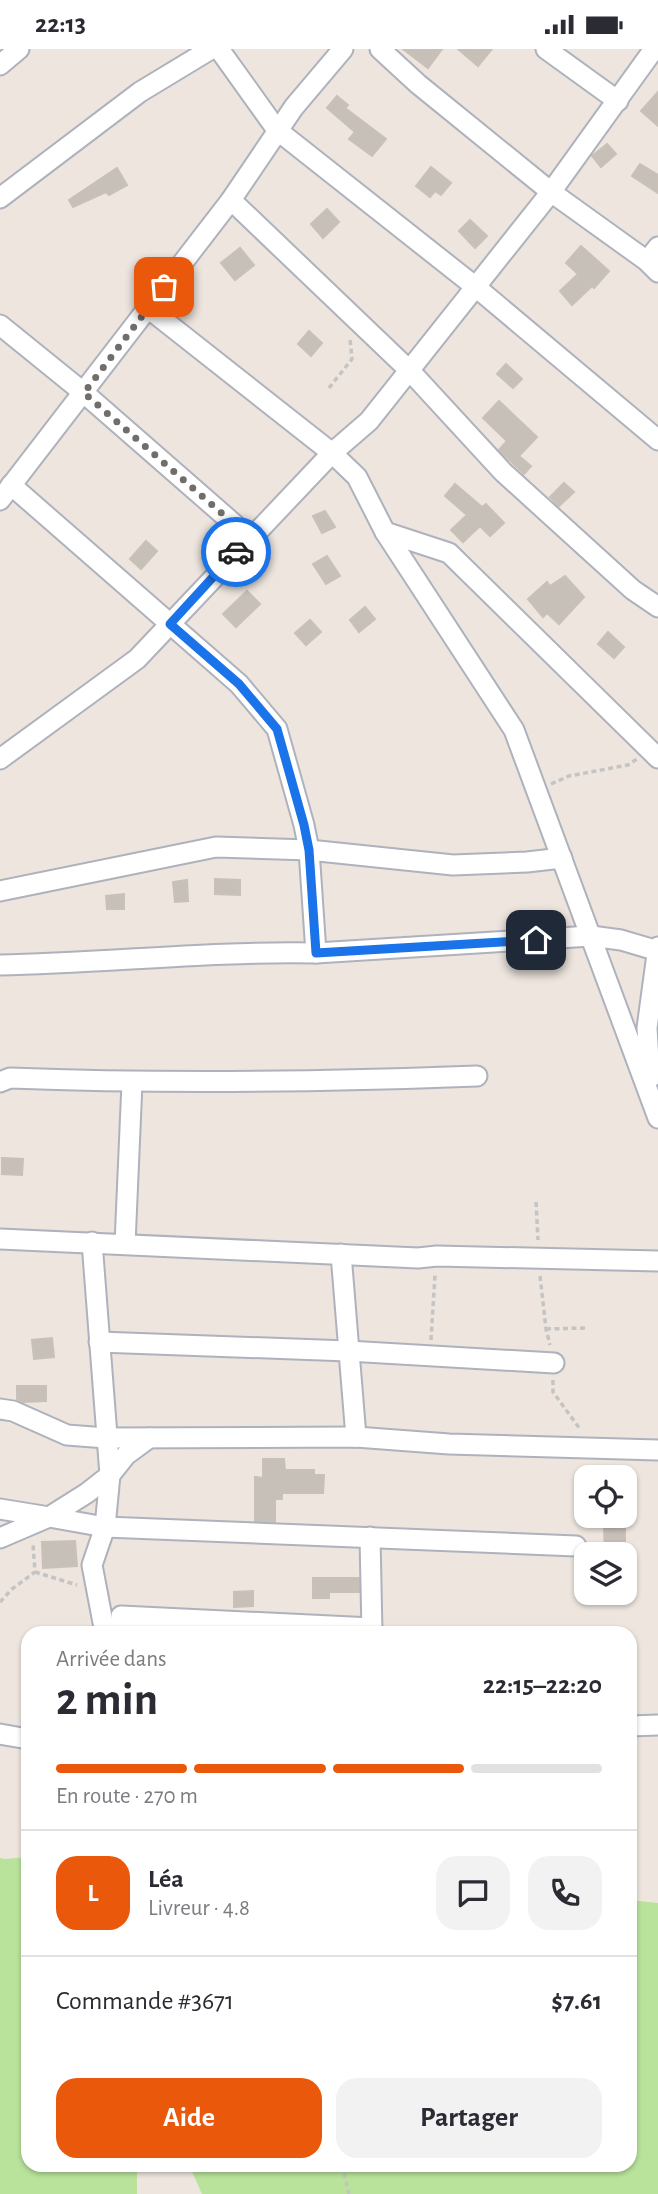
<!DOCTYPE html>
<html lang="fr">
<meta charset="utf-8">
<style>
:root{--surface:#fff;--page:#f2f2f3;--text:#2b2b33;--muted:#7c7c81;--line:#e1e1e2;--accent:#ea580c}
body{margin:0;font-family:"Alegreya Sans",sans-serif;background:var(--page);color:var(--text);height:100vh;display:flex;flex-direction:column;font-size:26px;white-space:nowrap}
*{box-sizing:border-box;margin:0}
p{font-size:23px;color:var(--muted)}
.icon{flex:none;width:38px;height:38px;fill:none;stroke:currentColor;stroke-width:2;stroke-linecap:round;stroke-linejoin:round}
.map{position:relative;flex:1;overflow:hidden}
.side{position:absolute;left:21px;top:1577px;width:616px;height:546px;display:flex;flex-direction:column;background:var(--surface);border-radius:21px;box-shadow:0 2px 5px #0004}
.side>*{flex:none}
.controls{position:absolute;left:574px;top:1416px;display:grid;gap:14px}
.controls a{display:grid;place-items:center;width:63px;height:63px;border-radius:14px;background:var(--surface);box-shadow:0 2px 5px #0004;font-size:35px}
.pin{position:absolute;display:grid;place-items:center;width:60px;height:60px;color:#fff;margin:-30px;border-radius:14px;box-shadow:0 4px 10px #0006}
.courier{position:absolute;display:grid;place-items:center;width:70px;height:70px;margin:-35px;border:5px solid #1a73e8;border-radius:50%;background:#fff;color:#222;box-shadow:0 2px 9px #0007}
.overview em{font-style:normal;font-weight:600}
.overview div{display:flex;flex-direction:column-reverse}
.overview{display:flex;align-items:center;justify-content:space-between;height:119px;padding:0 35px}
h1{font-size:46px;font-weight:600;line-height:52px}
.bar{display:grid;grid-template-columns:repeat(4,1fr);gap:10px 7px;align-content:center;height:84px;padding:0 35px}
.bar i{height:9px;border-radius:5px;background:var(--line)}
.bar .selected{background:var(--accent)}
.bar p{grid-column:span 4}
.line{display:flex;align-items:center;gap:18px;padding:0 35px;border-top:2px solid var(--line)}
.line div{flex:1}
.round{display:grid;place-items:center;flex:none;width:74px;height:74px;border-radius:21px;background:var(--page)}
.cta{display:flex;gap:14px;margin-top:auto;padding:14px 35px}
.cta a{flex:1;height:80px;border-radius:21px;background:var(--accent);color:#fff;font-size:28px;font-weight:600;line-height:80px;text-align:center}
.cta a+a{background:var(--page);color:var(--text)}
.status{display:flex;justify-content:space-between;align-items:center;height:49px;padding:0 35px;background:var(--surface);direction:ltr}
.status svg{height:19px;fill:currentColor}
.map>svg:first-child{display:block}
.green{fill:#b9e39b}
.building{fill:#c6c0b9;stroke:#c9c1b7;stroke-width:2}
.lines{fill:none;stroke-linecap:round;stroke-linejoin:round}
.street-casing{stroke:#aeb2bc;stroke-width:23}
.path{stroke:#c4c4c4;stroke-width:3.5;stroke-dasharray:5 3.5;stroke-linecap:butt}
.street{stroke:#fff;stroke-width:19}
.done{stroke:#706d6a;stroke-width:7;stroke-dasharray:0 12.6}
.route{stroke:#1a73e8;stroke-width:9}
</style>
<div class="status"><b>22:13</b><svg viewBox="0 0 49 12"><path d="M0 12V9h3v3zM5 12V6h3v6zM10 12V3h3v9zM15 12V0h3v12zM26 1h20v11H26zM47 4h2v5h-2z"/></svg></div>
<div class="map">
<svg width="658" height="2145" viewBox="0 0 658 2145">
<rect width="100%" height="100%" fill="#ede5de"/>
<g class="green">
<polygon points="28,1808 28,2116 137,2116 137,2145 0,2145 0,1809 5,1810"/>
<polygon points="630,1851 658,1854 658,2145 202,2145 189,2116 630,2116"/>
</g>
<g class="building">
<polygon points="403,0 442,0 428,19"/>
<polygon points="458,0 492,0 478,17"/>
<polygon points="658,43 658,77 641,62"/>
<polygon points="337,47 348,56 345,59 386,90 372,107 349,90 355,83 327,59"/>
<polygon points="607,95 616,105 601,118 592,107"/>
<polygon points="640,115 658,126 658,144 632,127"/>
<polygon points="431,118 451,134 441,146 435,142 430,148 416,137"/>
<polygon points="117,119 127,136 109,146 106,143 73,158 69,151"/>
<polygon points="327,160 339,173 323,189 311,175"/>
<polygon points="470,171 487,187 475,199 459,182"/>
<polygon points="581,197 609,222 594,239 592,237 572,256 560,242 578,225 566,214"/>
<polygon points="240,199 254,216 235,231 221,214"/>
<polygon points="309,282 322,294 311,307 298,295"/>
<polygon points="506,315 522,330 513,339 497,325"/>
<polygon points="499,352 537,388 519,407 531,417 524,425 499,401 507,392 483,369"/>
<polygon points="564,434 574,443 559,457 550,448"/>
<polygon points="455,435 482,458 486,455 504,474 490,487 480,477 463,493 451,481 467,466 445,447"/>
<polygon points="325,462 335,478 322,484 313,467"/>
<polygon points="146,492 157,502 141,520 130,510"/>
<polygon points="327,507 340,527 326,535 313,515"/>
<polygon points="565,527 584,548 559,575 547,564 543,568 528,550 547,533 550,537"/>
<polygon points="247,542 260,555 236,578 223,565"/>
<polygon points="365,558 375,570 359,583 350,571"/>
<polygon points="310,571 321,583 306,596 295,584"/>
<polygon points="608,583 624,598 614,609 598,595"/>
<polygon points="215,830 240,831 240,846 215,845"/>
<polygon points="187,831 188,852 175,853 173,833"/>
<polygon points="124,845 124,860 107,860 106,847"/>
<polygon points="2,1109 23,1110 22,1126 2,1125"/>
<polygon points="52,1289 54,1308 34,1310 32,1291"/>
<polygon points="17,1337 46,1337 46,1352 22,1353 17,1350"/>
<polygon points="263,1410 284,1410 285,1421 314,1421 314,1426 324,1426 323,1444 282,1444 282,1450 275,1450 275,1473 255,1472 255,1428 263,1429"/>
<polygon points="625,1477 625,1503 605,1504 604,1478"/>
<polygon points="75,1492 77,1517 43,1519 42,1493"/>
<polygon points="313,1529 359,1529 359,1543 329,1543 329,1549 313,1549"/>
<polygon points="253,1542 253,1557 234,1558 234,1543"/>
</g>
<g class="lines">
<defs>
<g id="street">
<polyline points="219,0 277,81 477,239 658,391"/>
<polyline points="380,0 418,35 551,143 647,212 658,223"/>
<polyline points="546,0 618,52"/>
<polyline points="0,16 19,0"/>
<polyline points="0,149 140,43 211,0"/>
<polyline points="231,151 410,322 503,423 633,541 658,558"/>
<polyline points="647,212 658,198"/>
<polyline points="148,259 332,404 357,428 385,483 514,681 658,1069"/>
<polyline points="0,276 84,344 250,489"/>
<polyline points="11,436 239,635 277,680 304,776 309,801 316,904"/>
<polyline points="0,451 231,151 294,58 343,0"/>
<polyline points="385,483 449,504 658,709"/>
<polyline points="0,710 137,610 332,404 369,372 551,143 654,0"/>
<polyline points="0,842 216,798 309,801 453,816 527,813 562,809"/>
<path d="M0,916C105,914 210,902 316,904L591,887L621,891L658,902"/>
<polyline points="650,1029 647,979 658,898"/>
<path d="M0,1033L10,1029C167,1035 321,1033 477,1027"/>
<polyline points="0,1190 418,1209 437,1207 658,1212"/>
<polyline points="92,1193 110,1426 105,1478 92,1516 105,1584"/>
<polyline points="125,1195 132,1034"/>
<polyline points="341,1205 356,1388"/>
<polyline points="99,1293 348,1302 554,1314"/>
<polyline points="0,1360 13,1362 67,1386 106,1389 356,1388 449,1395 658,1401"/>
<polyline points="0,1460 49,1468 87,1444 110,1426 126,1406 149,1389"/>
<polyline points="370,1488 372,1584"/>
<polyline points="0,1489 49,1468 105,1478 576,1497"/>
<polyline points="122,1584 121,1567 372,1579"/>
<polyline points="630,1677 658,1676"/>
<polyline points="0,1685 28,1690"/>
</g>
</defs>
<use href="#street" class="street-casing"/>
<g class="path">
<polyline points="329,339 352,310 350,290"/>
<polyline points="551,735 569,727 628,716 637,710"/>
<polyline points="536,1153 538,1191"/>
<polyline points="540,1227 546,1280 550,1296"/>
<polyline points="546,1280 585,1279"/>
<polyline points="431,1291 435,1226"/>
<polyline points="553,1331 553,1343 580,1380"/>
<polyline points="35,1523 77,1536"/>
<polyline points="0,1553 12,1540 35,1523 33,1495"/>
<polyline points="342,2116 349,2145"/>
</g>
<use href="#street" class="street"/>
</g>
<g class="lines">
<polyline class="done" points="164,238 84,344 250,489 236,503"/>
<polyline class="route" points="236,503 170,575 239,635 277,680 304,776 309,801 316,904 536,891"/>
</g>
</svg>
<div class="controls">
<a><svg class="icon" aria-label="locate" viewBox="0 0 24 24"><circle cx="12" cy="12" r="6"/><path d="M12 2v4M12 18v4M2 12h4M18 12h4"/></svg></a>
<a><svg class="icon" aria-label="layers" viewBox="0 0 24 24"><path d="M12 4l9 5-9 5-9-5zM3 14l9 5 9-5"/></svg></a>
</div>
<div class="pin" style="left:164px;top:238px;background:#ea580c"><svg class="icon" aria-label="bag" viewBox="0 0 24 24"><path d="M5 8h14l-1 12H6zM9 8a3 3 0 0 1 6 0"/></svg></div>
<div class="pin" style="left:536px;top:891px;background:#1f2937"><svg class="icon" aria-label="home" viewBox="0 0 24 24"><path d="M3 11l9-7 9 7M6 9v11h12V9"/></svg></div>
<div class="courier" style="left:236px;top:503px"><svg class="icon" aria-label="car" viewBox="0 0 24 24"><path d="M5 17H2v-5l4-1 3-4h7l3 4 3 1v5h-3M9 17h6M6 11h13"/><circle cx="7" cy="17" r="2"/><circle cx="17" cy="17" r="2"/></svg></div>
<section class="side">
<div class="overview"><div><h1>2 min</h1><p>Arrivée dans</p></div><em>22:15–22:20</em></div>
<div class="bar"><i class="selected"></i><i class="selected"></i><i class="selected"></i><i></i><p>En route · 270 m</p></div>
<div class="line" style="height:126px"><b class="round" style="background:var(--accent);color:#fff">L</b><div><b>Léa</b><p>Livreur · 4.8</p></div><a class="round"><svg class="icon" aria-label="chat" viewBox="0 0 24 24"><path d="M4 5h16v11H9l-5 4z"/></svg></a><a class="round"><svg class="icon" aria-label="phone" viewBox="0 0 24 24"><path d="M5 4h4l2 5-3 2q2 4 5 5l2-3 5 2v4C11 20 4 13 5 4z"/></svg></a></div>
<div class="line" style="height:91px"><div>Commande #3671</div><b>$7.61</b></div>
<div class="cta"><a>Aide</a><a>Partager</a></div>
</section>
</div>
